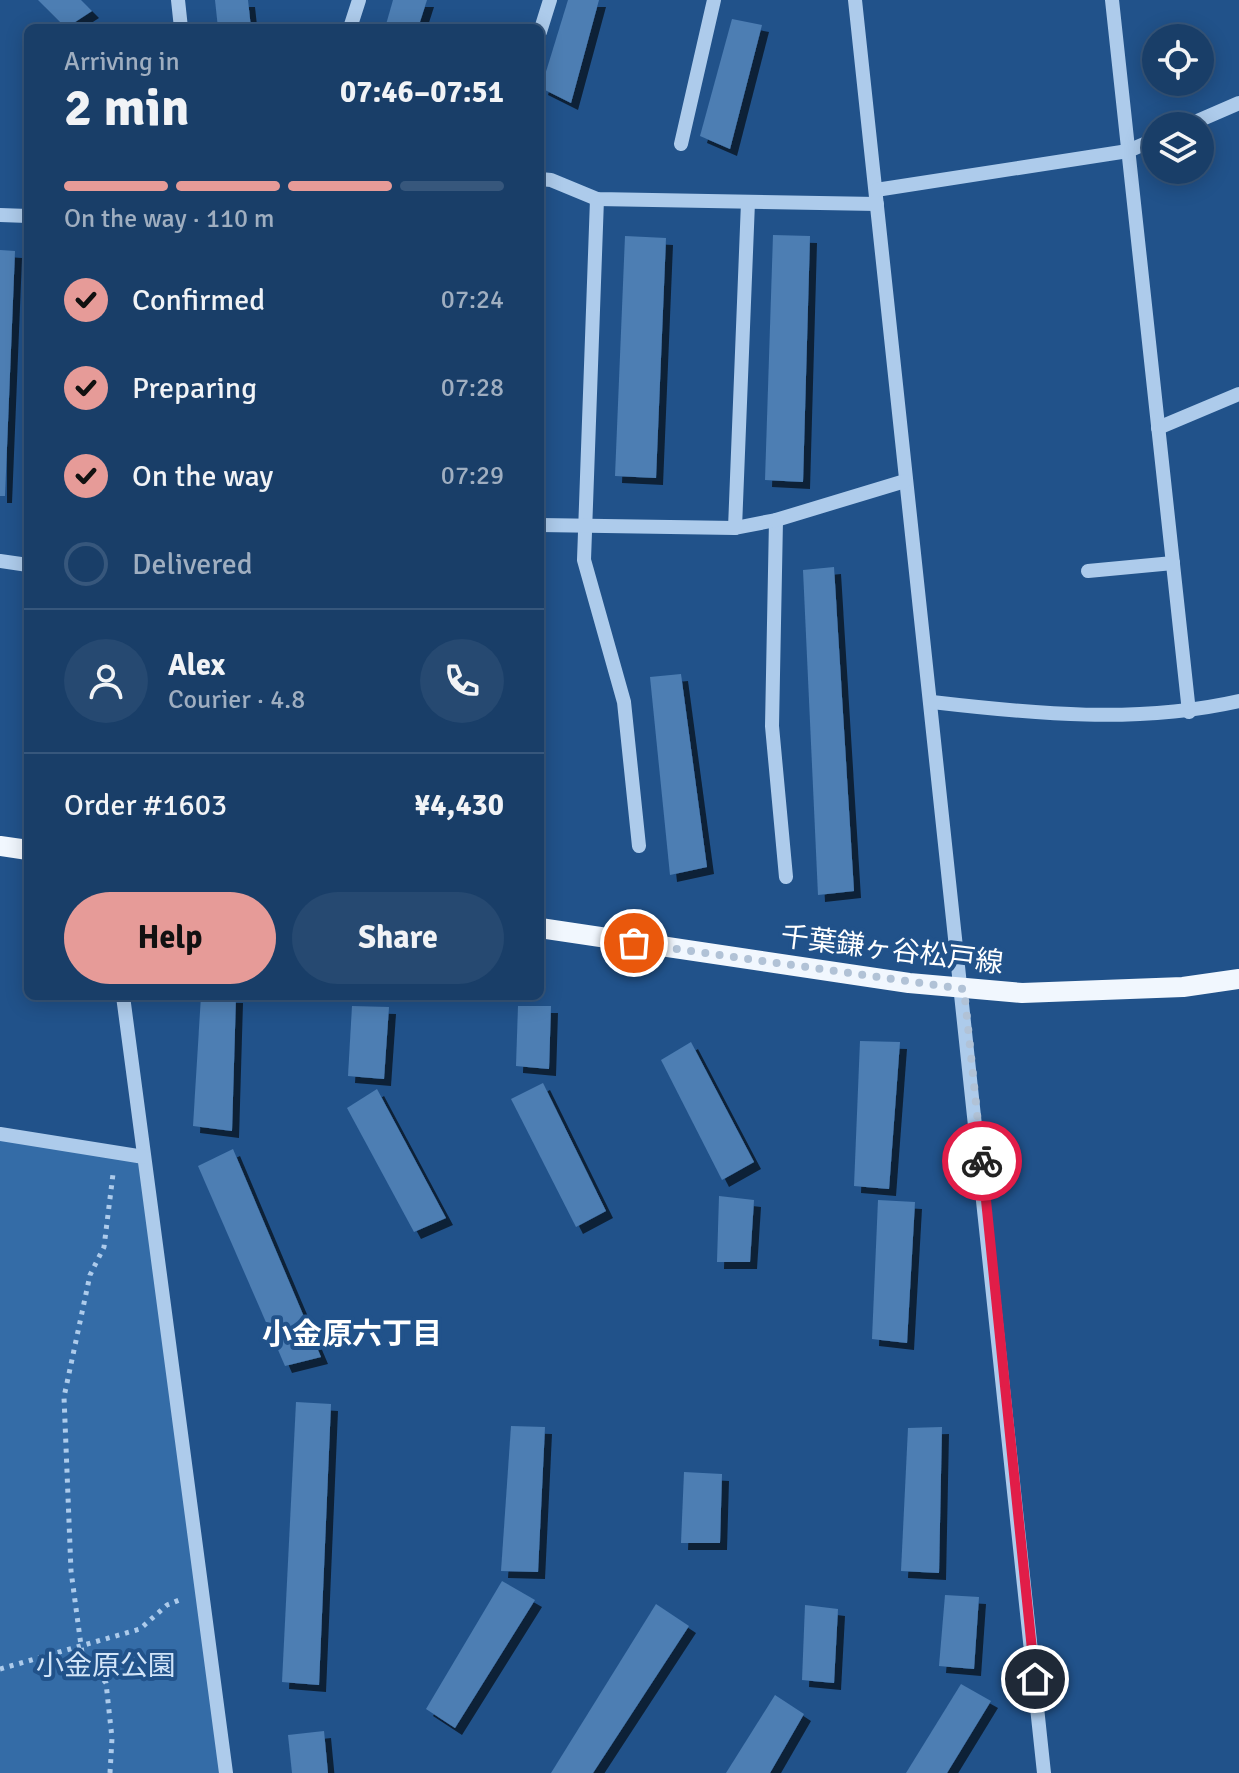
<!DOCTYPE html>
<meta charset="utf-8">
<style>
:root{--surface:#193e68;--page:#264971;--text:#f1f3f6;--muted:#9faec0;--line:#37577c;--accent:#e69b98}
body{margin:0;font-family:Signika,"Noto Sans JP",sans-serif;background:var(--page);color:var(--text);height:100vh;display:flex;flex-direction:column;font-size:30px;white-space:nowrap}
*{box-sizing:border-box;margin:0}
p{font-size:26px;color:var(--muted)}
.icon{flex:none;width:44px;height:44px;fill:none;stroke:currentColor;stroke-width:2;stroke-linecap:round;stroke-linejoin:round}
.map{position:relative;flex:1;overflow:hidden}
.sheet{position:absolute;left:24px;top:24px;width:520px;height:976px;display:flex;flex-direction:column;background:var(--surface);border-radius:12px;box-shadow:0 4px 20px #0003,0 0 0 2px var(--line)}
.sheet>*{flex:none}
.tools{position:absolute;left:1142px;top:24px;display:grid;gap:16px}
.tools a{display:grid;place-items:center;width:72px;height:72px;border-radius:50%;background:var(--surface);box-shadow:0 4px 20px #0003,0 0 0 2px var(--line);font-size:40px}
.pin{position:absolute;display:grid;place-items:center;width:68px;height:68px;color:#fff;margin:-34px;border:4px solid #fff;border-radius:50%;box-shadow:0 2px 8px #0007}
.courier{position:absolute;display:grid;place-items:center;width:80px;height:80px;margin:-40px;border:6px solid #e11d48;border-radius:50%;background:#fff;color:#222;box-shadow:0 2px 10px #0007}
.head em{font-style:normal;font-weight:700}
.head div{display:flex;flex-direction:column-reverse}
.head{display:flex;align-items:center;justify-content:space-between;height:136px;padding:0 40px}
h1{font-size:52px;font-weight:700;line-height:60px}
.bar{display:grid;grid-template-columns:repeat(4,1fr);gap:12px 8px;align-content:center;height:96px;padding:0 40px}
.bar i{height:10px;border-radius:6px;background:var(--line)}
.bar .on{background:var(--accent)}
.bar p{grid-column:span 4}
.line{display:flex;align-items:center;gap:20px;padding:0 40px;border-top:2px solid var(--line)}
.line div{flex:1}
.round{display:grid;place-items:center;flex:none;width:84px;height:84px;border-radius:42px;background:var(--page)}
ol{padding:0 40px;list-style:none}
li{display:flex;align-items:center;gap:24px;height:88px}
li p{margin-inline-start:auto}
li .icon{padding:8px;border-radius:50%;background:var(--accent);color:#111;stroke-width:4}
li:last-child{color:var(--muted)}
li i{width:44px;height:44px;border:4px solid var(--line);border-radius:50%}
.primary-button{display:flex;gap:16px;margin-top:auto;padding:16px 40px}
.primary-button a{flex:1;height:92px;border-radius:48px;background:var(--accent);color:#111;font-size:32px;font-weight:700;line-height:92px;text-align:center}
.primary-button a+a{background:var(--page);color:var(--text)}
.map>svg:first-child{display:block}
.green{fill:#346ca7}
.building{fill:#4d7eb3;filter:url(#shadow)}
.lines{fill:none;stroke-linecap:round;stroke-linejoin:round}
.path{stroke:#adcbeb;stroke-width:5;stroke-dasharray:4 6;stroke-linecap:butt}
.minor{stroke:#adcbeb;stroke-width:14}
.major{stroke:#f1f7fe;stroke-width:20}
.done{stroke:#b1c2d6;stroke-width:8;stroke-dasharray:0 14.4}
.route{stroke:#e11d48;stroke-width:10}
.labels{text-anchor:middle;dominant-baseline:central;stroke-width:8;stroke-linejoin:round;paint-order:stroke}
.street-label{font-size:28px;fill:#fff;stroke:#21528a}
.park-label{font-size:28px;fill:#d1e4f8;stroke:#21528a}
.neighbourhood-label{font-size:30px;font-weight:bold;fill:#fff;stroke:#21528a}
</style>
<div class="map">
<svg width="1239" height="1773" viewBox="0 0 1239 1773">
<defs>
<filter id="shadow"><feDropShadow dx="7" dy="7" stdDeviation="0" flood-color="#0009"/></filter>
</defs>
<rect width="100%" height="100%" fill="#21528a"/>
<polygon class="green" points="0,1134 144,1157 226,1773 0,1773"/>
<g class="building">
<polygon points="38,0 81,0 92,11 66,28"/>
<polygon points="215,0 248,0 251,28 218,28"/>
<polygon points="393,0 427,0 418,28 385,28"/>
<polygon points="568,0 599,0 571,103 541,88"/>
<polygon points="732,19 762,25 730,149 700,136"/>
<polygon points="773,235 810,236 803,482 765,480"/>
<polygon points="625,236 666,238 656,478 615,476"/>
<polygon points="0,250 15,251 5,496 0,496"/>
<polygon points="834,567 854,891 818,895 803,570"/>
<polygon points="681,674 707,867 670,875 650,677"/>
<polygon points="201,996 236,996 232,1131 193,1126"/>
<polygon points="352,1006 389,1007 384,1079 348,1076"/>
<polygon points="518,1006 551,1006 549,1069 516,1066"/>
<polygon points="860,1041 900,1042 889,1189 854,1186"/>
<polygon points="691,1042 754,1162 722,1180 661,1060"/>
<polygon points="543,1083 606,1211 576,1227 511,1099"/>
<polygon points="377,1089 446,1218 414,1232 347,1108"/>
<polygon points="233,1149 321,1357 285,1366 198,1166"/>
<polygon points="719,1196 754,1200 750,1262 717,1262"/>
<polygon points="878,1200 915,1202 907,1343 872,1339"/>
<polygon points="296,1402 331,1404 319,1685 282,1682"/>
<polygon points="511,1426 545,1427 538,1572 501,1571"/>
<polygon points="942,1427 939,1573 901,1571 908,1428"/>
<polygon points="684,1472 722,1474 720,1543 681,1543"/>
<polygon points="502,1581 535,1600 455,1728 426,1709"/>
<polygon points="945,1595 979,1597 974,1669 939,1666"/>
<polygon points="656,1604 689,1626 593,1773 551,1773"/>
<polygon points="805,1605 838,1609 834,1683 802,1680"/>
<polygon points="961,1684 991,1701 947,1773 906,1773"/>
<polygon points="775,1695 804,1714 770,1773 726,1773"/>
<polygon points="324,1731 328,1773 292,1773 288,1735"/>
</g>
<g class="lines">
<g class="path">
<polyline points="0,1669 140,1629 167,1605 182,1599"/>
<polyline points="110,1773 112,1738 106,1683 82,1653 71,1571 64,1397 90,1275 104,1247 113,1174"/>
</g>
<g class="minor">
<polyline points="178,0 181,28"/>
<path d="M855,0C920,591 984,1182 1044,1773"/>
<polyline points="1112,0 1189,712"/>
<polyline points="350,28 359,0"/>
<polyline points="540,32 550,0"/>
<polyline points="1186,126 1239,103"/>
<polyline points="681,144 714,0"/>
<polyline points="540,179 551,180 597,199 877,204"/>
<polyline points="876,190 1128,151 1156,139"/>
<polyline points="597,199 584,560 624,702 639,846"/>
<polyline points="0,215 28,216"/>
<polyline points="1158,428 1239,394"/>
<polyline points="776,520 772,726 786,877"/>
<polyline points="540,525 735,528 776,520 905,481"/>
<polyline points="735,528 748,202"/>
<polyline points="0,561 28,565"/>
<polyline points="1088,571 1173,563"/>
<path d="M932,702C1035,714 1137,724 1239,701"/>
<polyline points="123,996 226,1773"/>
<polyline points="0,1134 144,1157"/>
</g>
<g class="major">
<polyline points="0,846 28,850"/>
<polyline points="540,928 909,983 1022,993 1183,987 1239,979"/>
</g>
</g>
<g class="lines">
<polyline class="done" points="634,943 964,989 982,1161"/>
<polyline class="route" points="982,1161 1035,1679"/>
</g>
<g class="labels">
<g class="street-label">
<text transform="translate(892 950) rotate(7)">千葉鎌ヶ谷松戸線</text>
</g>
<g class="park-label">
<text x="106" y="1666">小金原公園</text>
</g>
<g class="neighbourhood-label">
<text x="352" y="1334">小金原六丁目</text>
</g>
</g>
</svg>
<div class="tools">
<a><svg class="icon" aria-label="locate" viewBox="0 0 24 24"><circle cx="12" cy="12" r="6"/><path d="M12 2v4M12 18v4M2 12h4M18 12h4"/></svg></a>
<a><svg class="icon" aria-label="layers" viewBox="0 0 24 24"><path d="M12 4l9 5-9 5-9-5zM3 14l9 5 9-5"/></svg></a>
</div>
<div class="pin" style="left:634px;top:943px;background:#ea580c"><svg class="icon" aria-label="bag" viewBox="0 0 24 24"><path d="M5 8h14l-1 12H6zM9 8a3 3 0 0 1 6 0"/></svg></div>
<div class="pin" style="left:1035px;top:1679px;background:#1f2937"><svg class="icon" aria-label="home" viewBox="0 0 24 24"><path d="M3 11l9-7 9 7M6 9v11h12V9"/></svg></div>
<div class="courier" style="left:982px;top:1161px"><svg class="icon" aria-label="bike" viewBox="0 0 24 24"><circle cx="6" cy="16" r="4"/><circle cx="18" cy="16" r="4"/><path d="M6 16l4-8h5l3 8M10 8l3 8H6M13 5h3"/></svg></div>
<section class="sheet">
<div class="head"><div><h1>2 min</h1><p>Arriving in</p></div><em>07:46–07:51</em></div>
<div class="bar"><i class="on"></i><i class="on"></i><i class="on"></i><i></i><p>On the way · 110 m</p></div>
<ol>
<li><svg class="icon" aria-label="check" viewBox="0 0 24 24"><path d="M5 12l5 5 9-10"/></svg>Confirmed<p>07:24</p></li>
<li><svg class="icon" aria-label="check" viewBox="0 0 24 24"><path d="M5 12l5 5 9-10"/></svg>Preparing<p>07:28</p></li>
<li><svg class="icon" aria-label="check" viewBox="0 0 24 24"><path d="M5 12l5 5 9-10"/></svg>On the way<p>07:29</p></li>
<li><i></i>Delivered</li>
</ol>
<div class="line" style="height:144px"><a class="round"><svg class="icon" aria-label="person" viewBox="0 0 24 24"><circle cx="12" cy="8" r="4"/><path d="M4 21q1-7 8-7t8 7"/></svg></a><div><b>Alex</b><p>Courier · 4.8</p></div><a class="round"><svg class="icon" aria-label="phone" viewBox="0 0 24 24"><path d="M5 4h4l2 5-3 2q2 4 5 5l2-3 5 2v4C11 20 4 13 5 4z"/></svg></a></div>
<div class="line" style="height:104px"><div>Order #1603</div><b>¥4,430</b></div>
<div class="primary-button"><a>Help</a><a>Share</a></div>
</section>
</div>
